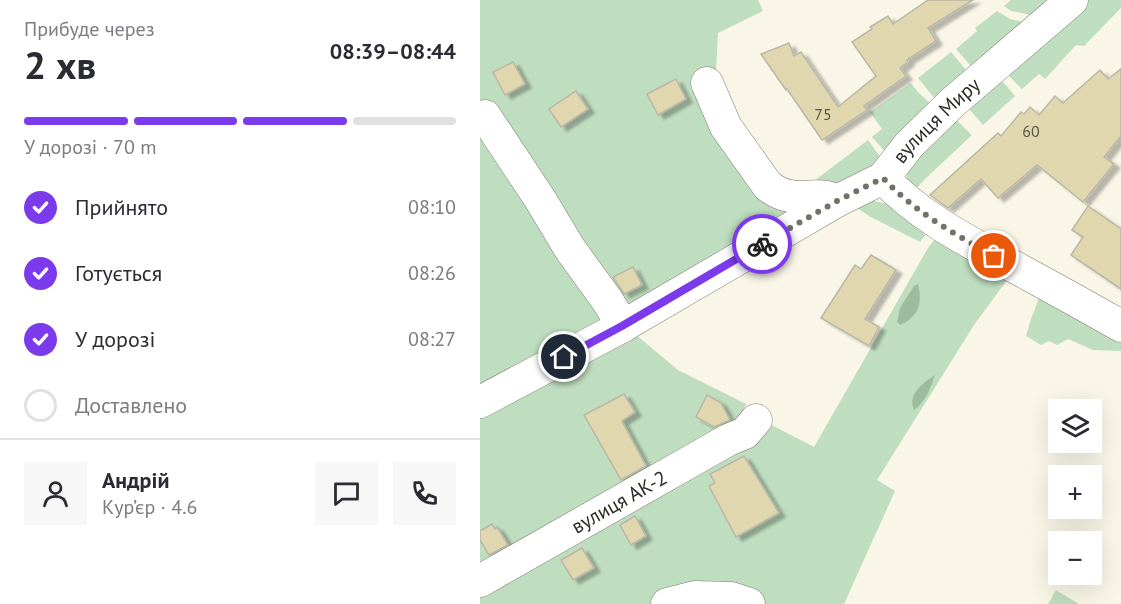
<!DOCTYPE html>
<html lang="uk">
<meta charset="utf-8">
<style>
:root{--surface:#fff;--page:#f7f7f7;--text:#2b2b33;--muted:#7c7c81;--line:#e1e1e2;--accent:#7c3aed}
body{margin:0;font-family:"PT Sans",sans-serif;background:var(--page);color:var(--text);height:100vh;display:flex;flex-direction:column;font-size:22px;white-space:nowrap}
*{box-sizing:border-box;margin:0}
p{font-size:20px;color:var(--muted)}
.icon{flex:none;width:33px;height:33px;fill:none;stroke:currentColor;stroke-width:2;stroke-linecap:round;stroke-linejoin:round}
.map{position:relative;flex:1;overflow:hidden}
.details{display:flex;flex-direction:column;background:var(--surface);width:480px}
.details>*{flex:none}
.fabs{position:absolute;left:568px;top:399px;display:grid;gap:12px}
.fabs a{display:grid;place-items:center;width:54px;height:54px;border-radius:0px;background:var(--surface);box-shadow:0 6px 24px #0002;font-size:30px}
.pin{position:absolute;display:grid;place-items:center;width:51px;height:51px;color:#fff;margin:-26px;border:3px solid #fff;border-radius:50%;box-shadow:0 2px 6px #0007}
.courier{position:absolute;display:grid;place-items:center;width:60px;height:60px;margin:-30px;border:4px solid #7c3aed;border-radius:50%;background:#fff;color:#222;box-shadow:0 2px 8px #0007}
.head em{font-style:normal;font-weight:700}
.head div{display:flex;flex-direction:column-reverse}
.head{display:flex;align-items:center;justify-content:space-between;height:102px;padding:0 24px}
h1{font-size:39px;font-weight:700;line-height:45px}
.bar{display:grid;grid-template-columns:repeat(4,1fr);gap:9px 6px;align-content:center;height:72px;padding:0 24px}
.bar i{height:8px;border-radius:4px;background:var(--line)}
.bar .selected{background:var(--accent)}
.bar p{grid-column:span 4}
.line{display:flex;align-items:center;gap:15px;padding:0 24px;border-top:2px solid var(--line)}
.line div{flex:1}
.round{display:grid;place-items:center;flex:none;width:63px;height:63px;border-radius:0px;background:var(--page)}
ol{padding:0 24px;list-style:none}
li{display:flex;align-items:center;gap:18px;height:66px}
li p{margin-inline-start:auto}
li .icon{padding:6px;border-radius:50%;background:var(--accent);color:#fff;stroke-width:4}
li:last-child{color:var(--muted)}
li i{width:33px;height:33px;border:3px solid var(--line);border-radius:50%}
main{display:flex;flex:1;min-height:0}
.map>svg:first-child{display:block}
.green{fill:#bfddbf}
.forest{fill:#9dbb9d}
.building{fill:#e1d7af;stroke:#bab6a8;stroke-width:1.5;filter:url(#shadow)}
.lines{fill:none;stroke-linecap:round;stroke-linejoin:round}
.minor-casing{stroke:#807d6f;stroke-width:33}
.minor{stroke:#fff;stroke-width:32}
.done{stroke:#747169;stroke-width:6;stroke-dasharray:0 10.8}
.route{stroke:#7c3aed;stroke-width:8}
.labels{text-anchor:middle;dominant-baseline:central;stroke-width:5;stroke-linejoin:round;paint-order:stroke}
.number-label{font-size:16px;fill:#595548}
.street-label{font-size:20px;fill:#2c2a25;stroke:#faf6e7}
</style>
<main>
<section class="details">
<div class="head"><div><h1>2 хв</h1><p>Прибуде через</p></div><em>08:39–08:44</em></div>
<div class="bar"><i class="selected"></i><i class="selected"></i><i class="selected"></i><i></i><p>У дорозі · 70 m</p></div>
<ol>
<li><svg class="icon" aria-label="check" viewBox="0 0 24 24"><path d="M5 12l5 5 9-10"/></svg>Прийнято<p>08:10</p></li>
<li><svg class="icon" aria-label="check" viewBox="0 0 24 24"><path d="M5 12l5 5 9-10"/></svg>Готується<p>08:26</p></li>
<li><svg class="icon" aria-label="check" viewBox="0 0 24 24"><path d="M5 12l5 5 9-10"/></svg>У дорозі<p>08:27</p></li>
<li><i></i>Доставлено</li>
</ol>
<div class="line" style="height:108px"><a class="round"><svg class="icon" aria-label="person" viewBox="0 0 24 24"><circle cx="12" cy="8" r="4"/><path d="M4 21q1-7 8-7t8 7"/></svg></a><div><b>Андрій</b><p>Кур’єр · 4.6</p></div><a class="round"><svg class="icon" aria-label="chat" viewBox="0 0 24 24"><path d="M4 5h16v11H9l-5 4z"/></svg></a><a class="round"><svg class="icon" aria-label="phone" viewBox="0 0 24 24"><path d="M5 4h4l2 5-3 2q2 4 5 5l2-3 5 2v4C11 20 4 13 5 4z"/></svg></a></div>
</section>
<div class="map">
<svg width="641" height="604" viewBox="0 0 641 604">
<defs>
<filter id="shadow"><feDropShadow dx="6" dy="4" stdDeviation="1.5" flood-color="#0004"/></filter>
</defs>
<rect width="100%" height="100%" fill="#faf6e7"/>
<g class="green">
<path d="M0,0H278L283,11L238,33L235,88L251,127L258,131L294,184L326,187L388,140L403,161C391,174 375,187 357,193C341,198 306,193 291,188L252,127L247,124L244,128L283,187L307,201L341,200L145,314L125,293L8,115H0Z"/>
<polygon points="531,0 581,0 557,20 547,14 531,11 524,6"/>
<polygon points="604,0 641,0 641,8 604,46 596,45 565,79 559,74 542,89 523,70"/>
<polygon points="517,11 530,19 544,22 496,72 476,49 497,31 495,28"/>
<polygon points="471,52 491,76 460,105 438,78"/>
<polygon points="515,76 525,84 535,96 503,125 490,110 485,102"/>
<polygon points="431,83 437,91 456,109 409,156 392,137 402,129 390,112"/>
<polygon points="471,115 492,135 445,179 437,188 489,233 427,180 426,167"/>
<polygon points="0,116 132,323 0,395"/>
<path d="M385,200C412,202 427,213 451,227L440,242L389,216L374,206Z"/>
<polygon points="460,232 641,334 641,351 613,350 588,339 577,345 569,341 561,345 546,336 551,319 561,293 530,276 494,325 397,480 415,491 364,604 0,604 0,587 282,420 334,447 448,248"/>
<polygon points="155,334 198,370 266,404 263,410 273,415 0,576 0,409"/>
<polygon points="576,590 599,604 568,604"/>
</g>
<g class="forest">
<path d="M438,284C443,304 438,317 420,325L417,322L420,308L434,286Z"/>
<path d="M455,375C451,387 445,403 434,410C427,394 443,383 455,375Z"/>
</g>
<g class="building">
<polygon points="448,0 493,0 448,28 456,41 427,60 428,62 420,68 426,76 384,106 387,110 342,140 307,89 306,90 281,54 309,43 314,56 321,52 358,107 396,76 372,42 392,29 390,27 408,16 413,24"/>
<polygon points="33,62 45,84 25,95 13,72"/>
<polygon points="641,69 641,136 624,157 634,164 603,202 557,165 518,198 501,179 468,208 450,195 518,133 521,136 541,112 544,114 550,107 559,115 575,96 583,103 620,70 628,79"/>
<polygon points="196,79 206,99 178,115 167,94"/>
<polygon points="96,91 108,109 81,127 69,109"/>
<polygon points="608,206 641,229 641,289 591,255 603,237 592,230"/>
<polygon points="391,255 416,270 385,319 399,327 389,346 341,318 375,265 381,269"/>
<polygon points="153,267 162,285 144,294 133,277"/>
<polygon points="144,394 155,412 142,421 166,466 141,480 104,415"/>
<polygon points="227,395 241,403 250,420 234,427 216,417"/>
<polygon points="264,456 299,513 256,537 229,486 235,483 230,474"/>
<polygon points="155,516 166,536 151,545 140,525"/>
<polygon points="12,524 15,529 17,527 28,545 9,555 0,540 0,531"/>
<polygon points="102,548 114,568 93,580 81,560"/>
</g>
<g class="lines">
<defs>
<g id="minor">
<path d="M227,83L246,127L288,186C295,191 301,195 310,196C327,199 341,192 357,201"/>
<polyline points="5,116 60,199 90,249 127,300 143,326"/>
<path d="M403,178C436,213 478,236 520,259C560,281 601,303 641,326"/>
<path id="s1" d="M0,402L143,326L357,201L403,178L429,145L472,103L592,0"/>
<path id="s2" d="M0,581L248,440L265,433L276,420"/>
<polyline points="187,604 215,597 251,598 269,604"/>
</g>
</defs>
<use href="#minor" class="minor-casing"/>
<use href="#minor" class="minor"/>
</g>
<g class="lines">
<path class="done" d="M282,244L357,201L403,178C435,212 474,234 514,256"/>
<polyline class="route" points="84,357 142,326 282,244"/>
</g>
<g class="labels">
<g class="number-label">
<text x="343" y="114">75</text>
<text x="551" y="131">60</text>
</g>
<g class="street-label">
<text stroke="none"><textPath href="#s1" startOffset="540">вулиця Миру</textPath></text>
<text stroke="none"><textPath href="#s2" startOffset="160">вулиця АК-2</textPath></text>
</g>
</g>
</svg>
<div class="fabs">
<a><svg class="icon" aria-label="layers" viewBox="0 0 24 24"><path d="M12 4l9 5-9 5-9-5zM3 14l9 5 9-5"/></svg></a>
<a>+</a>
<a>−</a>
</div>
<div class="pin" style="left:514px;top:256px;background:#ea580c"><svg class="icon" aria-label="bag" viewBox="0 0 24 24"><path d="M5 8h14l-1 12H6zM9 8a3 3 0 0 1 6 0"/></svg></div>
<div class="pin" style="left:84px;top:357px;background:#1f2937"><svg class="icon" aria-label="home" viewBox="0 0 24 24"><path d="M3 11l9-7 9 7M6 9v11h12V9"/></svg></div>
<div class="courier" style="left:282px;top:244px"><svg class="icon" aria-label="bike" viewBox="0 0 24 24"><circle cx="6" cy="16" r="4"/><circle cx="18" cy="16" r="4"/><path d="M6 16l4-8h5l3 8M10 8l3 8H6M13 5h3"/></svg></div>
</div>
</main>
